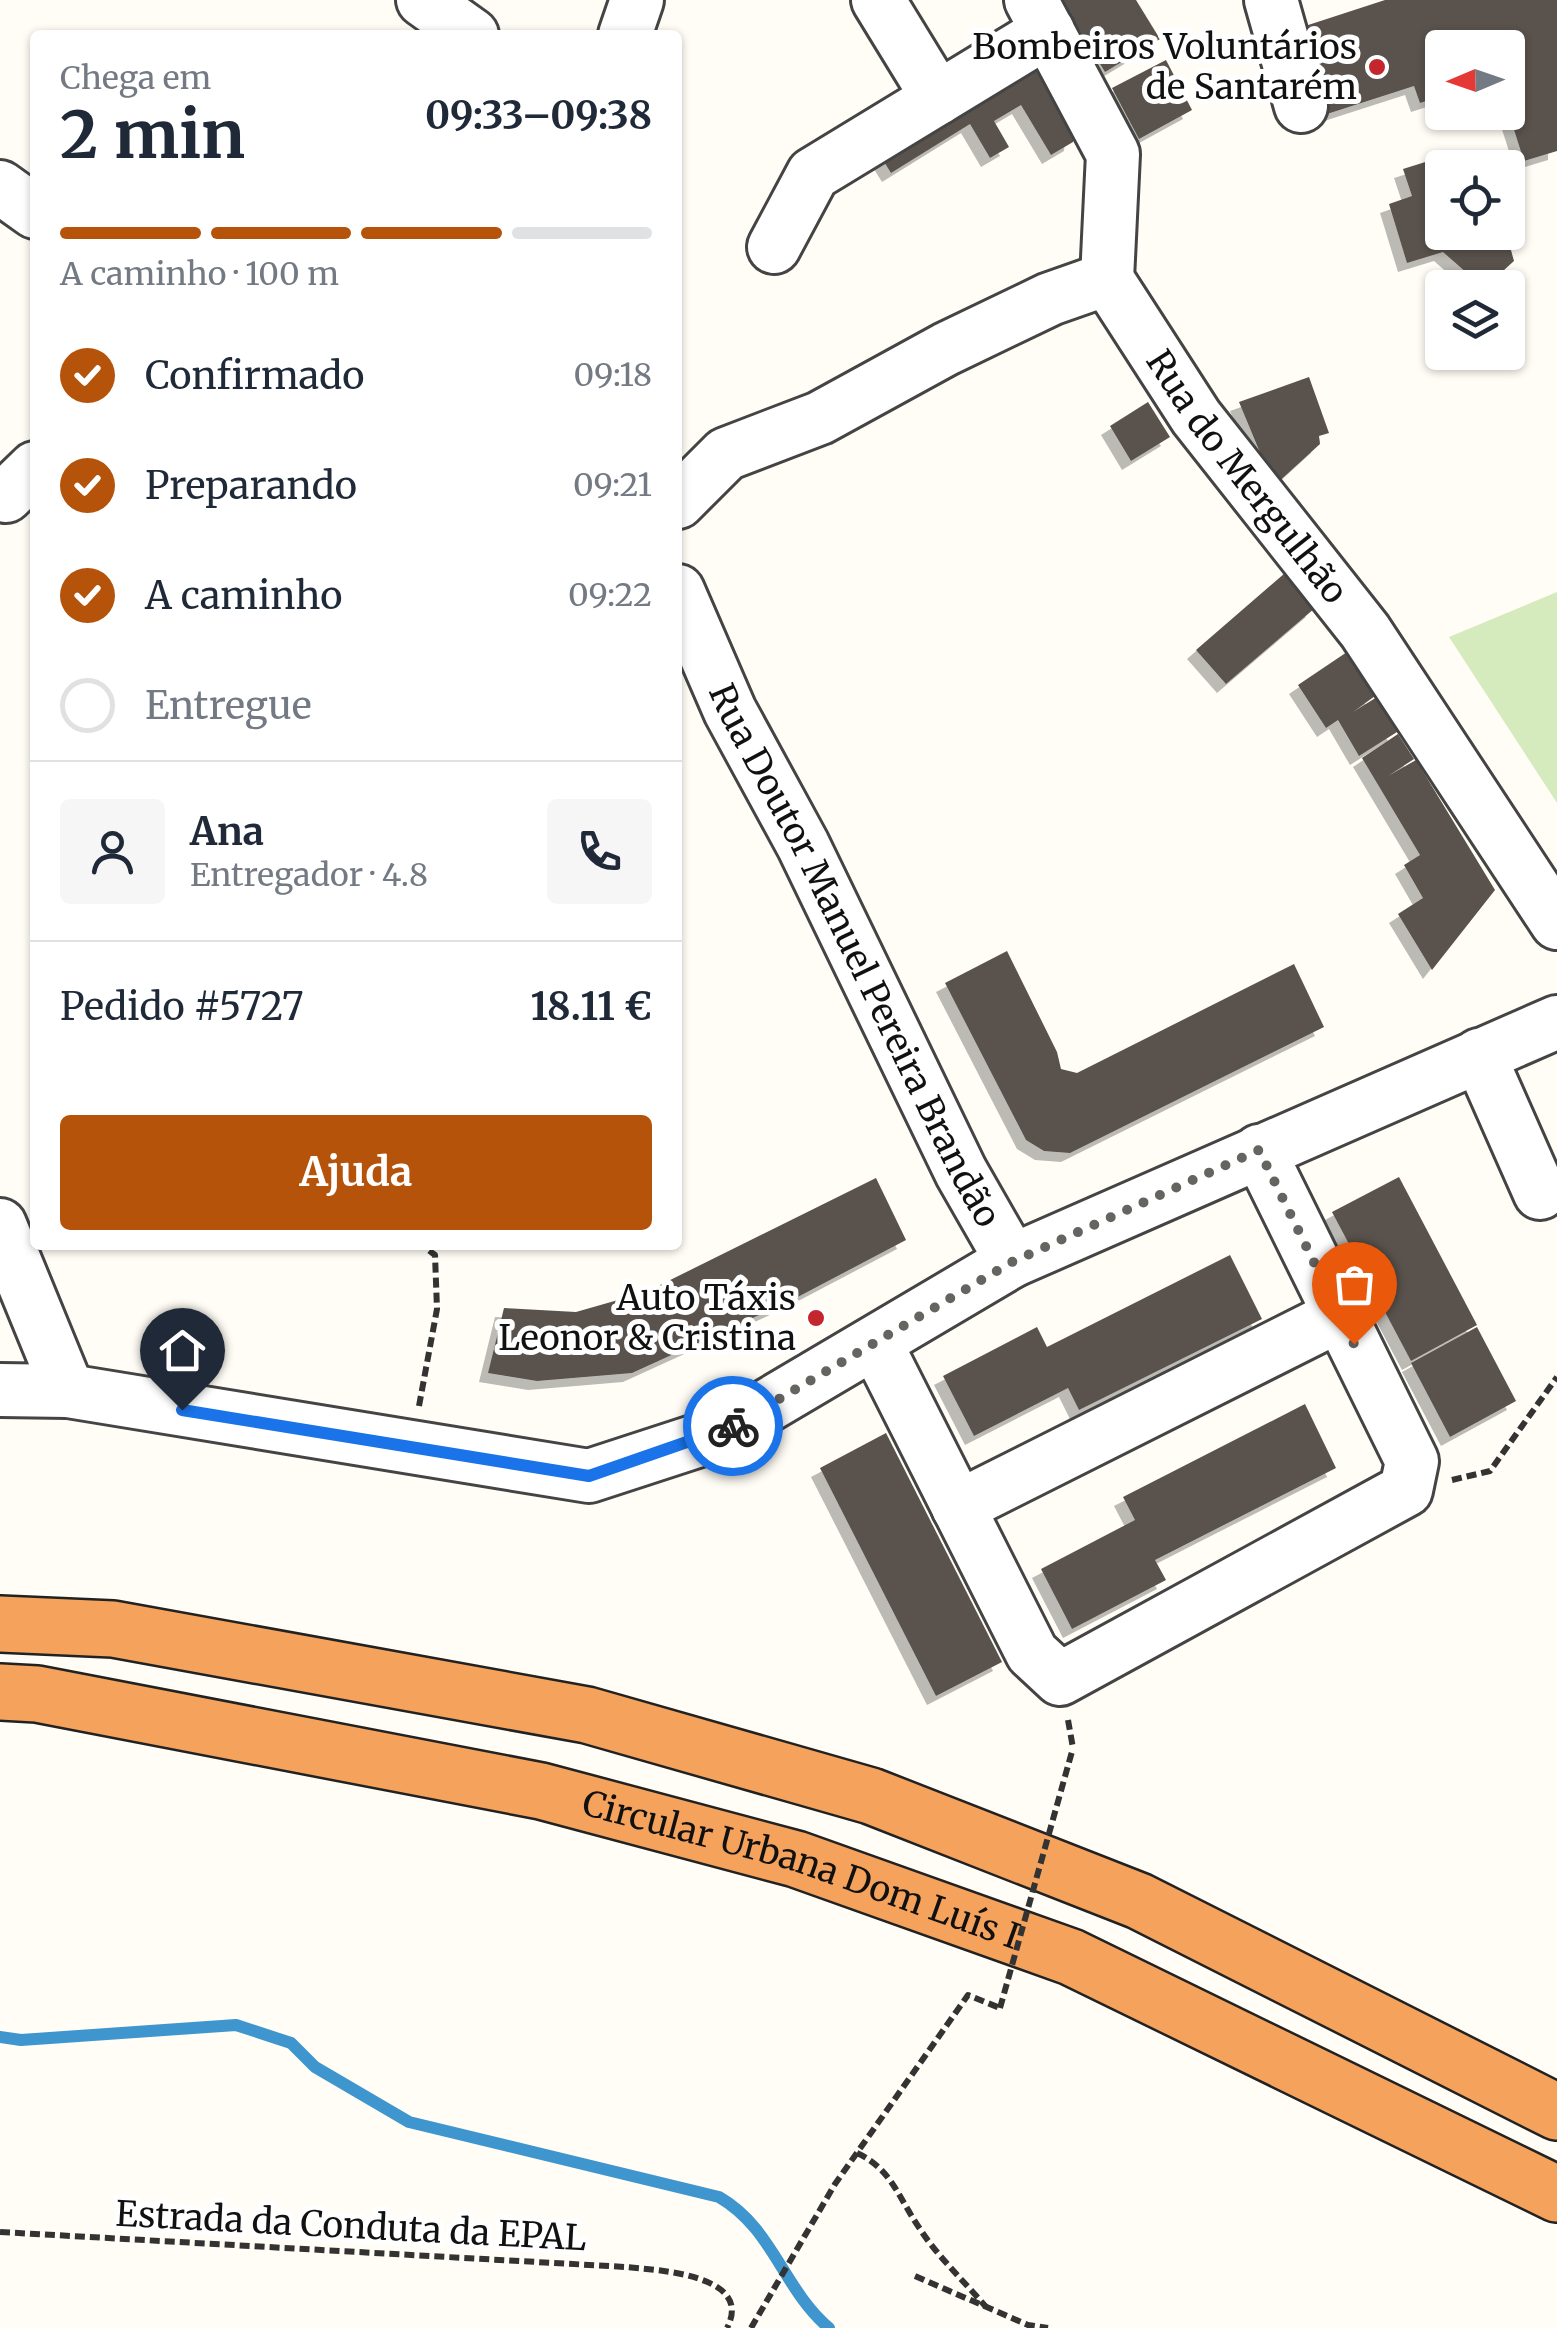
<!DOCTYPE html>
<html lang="pt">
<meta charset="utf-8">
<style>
:root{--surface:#fff;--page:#f6f6f7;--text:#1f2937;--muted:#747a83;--line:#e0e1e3;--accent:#b45309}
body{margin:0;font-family:Merriweather,serif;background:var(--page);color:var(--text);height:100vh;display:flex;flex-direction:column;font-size:38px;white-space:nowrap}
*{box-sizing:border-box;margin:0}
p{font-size:32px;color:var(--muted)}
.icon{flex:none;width:55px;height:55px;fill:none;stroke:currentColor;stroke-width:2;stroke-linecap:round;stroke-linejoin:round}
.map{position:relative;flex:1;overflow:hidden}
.side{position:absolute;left:30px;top:30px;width:652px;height:1220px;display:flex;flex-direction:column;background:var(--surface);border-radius:10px;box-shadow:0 2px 8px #0004}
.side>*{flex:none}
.needle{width:65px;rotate:268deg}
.buttons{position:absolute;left:1425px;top:30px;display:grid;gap:20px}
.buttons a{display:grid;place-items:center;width:100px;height:100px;border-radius:10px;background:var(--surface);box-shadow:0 2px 8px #0004;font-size:50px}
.pin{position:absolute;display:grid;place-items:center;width:85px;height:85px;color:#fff;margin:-102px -42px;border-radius:50% 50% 50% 0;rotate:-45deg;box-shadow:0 0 10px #0007}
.pin .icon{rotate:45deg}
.courier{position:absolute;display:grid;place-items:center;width:100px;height:100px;margin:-50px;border:8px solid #1a73e8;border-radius:50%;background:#fff;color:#222;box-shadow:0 2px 12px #0007}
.summary em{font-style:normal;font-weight:700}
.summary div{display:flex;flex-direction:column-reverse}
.summary{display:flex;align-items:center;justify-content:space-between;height:170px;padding:0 30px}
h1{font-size:65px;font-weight:700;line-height:75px}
.bar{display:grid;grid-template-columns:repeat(4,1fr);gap:15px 10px;align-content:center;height:120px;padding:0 30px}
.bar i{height:12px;border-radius:8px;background:var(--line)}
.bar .current{background:var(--accent)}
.bar p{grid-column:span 4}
.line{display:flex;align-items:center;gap:25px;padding:0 30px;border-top:2px solid var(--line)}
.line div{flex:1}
.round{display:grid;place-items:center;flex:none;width:105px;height:105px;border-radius:10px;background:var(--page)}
ol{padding:0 30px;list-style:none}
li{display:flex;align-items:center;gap:30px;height:110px}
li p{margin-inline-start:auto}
li .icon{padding:10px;border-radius:50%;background:var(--accent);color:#fff;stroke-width:4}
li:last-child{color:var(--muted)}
li i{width:55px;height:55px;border:5px solid var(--line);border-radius:50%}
.cta{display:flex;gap:20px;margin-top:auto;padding:20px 30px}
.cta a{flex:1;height:115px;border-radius:10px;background:var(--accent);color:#fff;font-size:40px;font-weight:700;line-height:115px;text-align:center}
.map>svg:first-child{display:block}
.green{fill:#d5ebbd}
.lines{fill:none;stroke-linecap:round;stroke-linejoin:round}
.stream{stroke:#3f96cf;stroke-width:12}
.building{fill:#5a524d;filter:url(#shadow)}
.minor-casing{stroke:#444;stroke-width:58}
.highway-casing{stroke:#222;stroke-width:60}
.path{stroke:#333;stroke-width:6;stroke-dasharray:10 5;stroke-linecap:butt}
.minor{stroke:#fff;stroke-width:52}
.highway{stroke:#f5a25d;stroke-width:55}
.path-bridge{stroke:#333;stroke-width:6;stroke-dasharray:10 5;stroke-linecap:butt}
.done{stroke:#646461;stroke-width:10;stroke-dasharray:0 18}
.route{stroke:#1a73e8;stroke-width:12}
.poi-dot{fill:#c4262e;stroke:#fff;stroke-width:4}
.labels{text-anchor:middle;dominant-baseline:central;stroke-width:10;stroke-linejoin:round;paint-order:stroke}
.poi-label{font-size:35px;fill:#111;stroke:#fff;text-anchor:end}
.street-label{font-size:35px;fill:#111;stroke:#fff}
</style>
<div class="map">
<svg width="1557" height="2328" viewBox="0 0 1557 2328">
<defs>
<filter id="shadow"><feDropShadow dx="-9" dy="9" stdDeviation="0" flood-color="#0004"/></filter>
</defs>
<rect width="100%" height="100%" fill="#fffdf5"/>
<polygon class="green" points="1557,592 1557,803 1449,637"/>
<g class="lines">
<path class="stream" d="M0,2037L21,2040L236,2025L291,2043L315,2067L409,2122L719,2197C773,2228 783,2289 829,2328"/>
</g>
<g class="building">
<polygon points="1061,0 1136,0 1160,39 1105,72"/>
<polygon points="1385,0 1557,0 1557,151 1524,161 1508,111 1508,48 1442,48 1442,96 1420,103 1414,86 1327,114 1299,28"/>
<polygon points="1038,46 1076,111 1073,142 1051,155 1021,105 994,121 1009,147 990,158 970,124 891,173 873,144"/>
<polygon points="1166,60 1192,110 1139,139 1112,88"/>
<polygon points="1454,153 1458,168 1442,168 1442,232 1506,232 1514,261 1484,288 1443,252 1407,263 1389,204 1412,196 1403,169"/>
<polygon points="1309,377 1329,433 1319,436 1320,444 1274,486 1239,402"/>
<polygon points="1148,402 1170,437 1131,461 1110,426"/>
<polygon points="1285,573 1315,608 1226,684 1196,650"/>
<polygon points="1347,652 1375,696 1353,712 1377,697 1397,732 1359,756 1338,720 1326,728 1298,685"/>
<polygon points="1398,734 1414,759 1388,776 1416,760 1495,890 1432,970 1398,914 1423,898 1404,865 1420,855 1362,758"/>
<polygon points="1007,951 1057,1052 1061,1069 1077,1073 1294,964 1324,1027 1070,1153 1044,1151 1026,1140 945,983"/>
<polygon points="1399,1177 1477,1325 1411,1361 1332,1212"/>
<polygon points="876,1178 906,1240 792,1300 632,1373 537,1381 488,1373 504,1308 576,1312 646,1292"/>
<polygon points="1230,1255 1262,1319 1079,1410 1068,1388 974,1436 943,1376 1037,1327 1047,1347"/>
<polygon points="1477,1327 1516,1401 1450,1437 1411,1363"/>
<polygon points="1305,1404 1336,1468 1155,1560 1166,1580 1072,1629 1041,1569 1135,1520 1123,1497"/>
<polygon points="886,1433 1002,1662 936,1696 820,1468"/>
</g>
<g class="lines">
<defs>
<g id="minor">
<polyline points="423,0 472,35"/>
<polyline points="878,0 938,98"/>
<path id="s1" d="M1031,0L1113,154L1107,279L1196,417L1365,631L1557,923"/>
<polyline points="1271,0 1301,106"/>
<polyline points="625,35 637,0"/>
<polyline points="0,187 35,212"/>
<polyline points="774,247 813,174 1048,31"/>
<polyline points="6,496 35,468"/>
<polyline points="678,502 726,454 820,418 946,349 1050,299 1107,279"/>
<path id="s2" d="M678,591L730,711L803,845L961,1172L1012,1261"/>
<polyline points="1479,1055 1540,1193"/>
<polyline points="0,1225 68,1391 0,1390"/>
<polyline points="876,1344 1032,1653 1060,1679 1406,1490 1412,1461 1259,1151"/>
<polyline points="68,1391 589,1476 721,1433 1012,1261 1557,1022"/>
<polyline points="958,1507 1340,1315"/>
</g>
<g id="highway">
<polyline points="0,1624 113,1629 587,1715 871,1796 1139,1901 1557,2112"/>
<path id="s3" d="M0,1692L37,1694L541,1791L796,1859L1071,1957L1557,2194"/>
</g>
</defs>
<use href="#minor" class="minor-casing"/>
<use href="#highway" class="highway-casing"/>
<g class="path">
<polyline points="419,1406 437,1309 435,1255 422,1245"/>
<polyline points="1452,1480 1490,1471 1557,1377"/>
<polyline points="1068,1720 1073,1748"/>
<path d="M857,2153C892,2169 899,2199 920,2229C938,2257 965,2282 986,2307"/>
<path d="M0,2232L626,2267C655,2270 755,2274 727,2328"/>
<polyline points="915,2276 1028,2325 1048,2328"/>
<polyline points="751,2328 835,2184 968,1995 1000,2008"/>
</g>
<use href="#minor" class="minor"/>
<use href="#highway" class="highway"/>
<polyline class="path-bridge" points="1000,2008 1073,1748"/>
</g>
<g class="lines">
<polyline class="done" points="733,1426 1012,1262 1259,1150 1354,1344"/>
<polyline class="route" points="182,1410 589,1476 733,1426"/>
</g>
<g class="poi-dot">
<circle cx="1377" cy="67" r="10"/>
<circle cx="816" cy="1318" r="10"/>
</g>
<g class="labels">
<g class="poi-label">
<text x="1357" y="47">Bombeiros Voluntários<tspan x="1357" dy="40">de Santarém</tspan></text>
<text x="796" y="1298">Auto Táxis<tspan x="796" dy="40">Leonor &amp; Cristina</tspan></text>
</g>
<g class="street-label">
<text stroke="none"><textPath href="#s1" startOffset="542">Rua do Mergulhão</textPath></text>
<text stroke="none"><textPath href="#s2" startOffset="405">Rua Doutor Manuel Pereira Brandão</textPath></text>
<text stroke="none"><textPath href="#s3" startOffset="822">Circular Urbana Dom Luís I</textPath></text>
<text transform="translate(351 2226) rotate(3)">Estrada da Conduta da EPAL</text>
</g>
</g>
</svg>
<div class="buttons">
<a><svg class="needle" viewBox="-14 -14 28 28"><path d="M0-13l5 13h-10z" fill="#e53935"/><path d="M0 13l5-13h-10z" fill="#747a83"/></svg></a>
<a><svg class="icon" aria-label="locate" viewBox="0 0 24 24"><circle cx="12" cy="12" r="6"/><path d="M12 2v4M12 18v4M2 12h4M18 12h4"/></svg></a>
<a><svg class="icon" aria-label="layers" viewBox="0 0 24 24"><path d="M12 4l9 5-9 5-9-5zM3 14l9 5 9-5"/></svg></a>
</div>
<div class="pin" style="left:1354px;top:1344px;background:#ea580c"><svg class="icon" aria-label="bag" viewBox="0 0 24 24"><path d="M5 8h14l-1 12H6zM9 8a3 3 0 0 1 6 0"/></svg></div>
<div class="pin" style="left:182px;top:1410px;background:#1f2937"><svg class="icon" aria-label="home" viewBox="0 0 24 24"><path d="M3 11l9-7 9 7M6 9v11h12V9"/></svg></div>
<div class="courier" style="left:733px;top:1426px"><svg class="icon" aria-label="bike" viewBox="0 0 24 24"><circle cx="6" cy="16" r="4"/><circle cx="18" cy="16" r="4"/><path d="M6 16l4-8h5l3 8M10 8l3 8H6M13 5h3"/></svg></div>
<section class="side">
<div class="summary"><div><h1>2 min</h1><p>Chega em</p></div><em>09:33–09:38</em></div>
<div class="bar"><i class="current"></i><i class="current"></i><i class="current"></i><i></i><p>A caminho · 100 m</p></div>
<ol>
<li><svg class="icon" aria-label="check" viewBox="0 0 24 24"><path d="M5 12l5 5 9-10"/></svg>Confirmado<p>09:18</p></li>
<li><svg class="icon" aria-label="check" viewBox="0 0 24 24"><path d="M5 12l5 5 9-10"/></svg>Preparando<p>09:21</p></li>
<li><svg class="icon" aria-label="check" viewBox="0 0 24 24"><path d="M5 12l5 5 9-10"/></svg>A caminho<p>09:22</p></li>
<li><i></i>Entregue</li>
</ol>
<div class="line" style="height:180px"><a class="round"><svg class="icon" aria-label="person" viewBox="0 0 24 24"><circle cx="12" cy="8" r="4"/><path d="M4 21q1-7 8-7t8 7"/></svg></a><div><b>Ana</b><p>Entregador · 4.8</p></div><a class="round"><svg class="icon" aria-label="phone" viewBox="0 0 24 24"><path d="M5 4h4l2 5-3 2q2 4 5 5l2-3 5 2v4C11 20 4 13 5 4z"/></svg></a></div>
<div class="line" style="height:130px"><div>Pedido #5727</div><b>18.11 €</b></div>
<div class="cta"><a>Ajuda</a></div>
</section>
</div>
